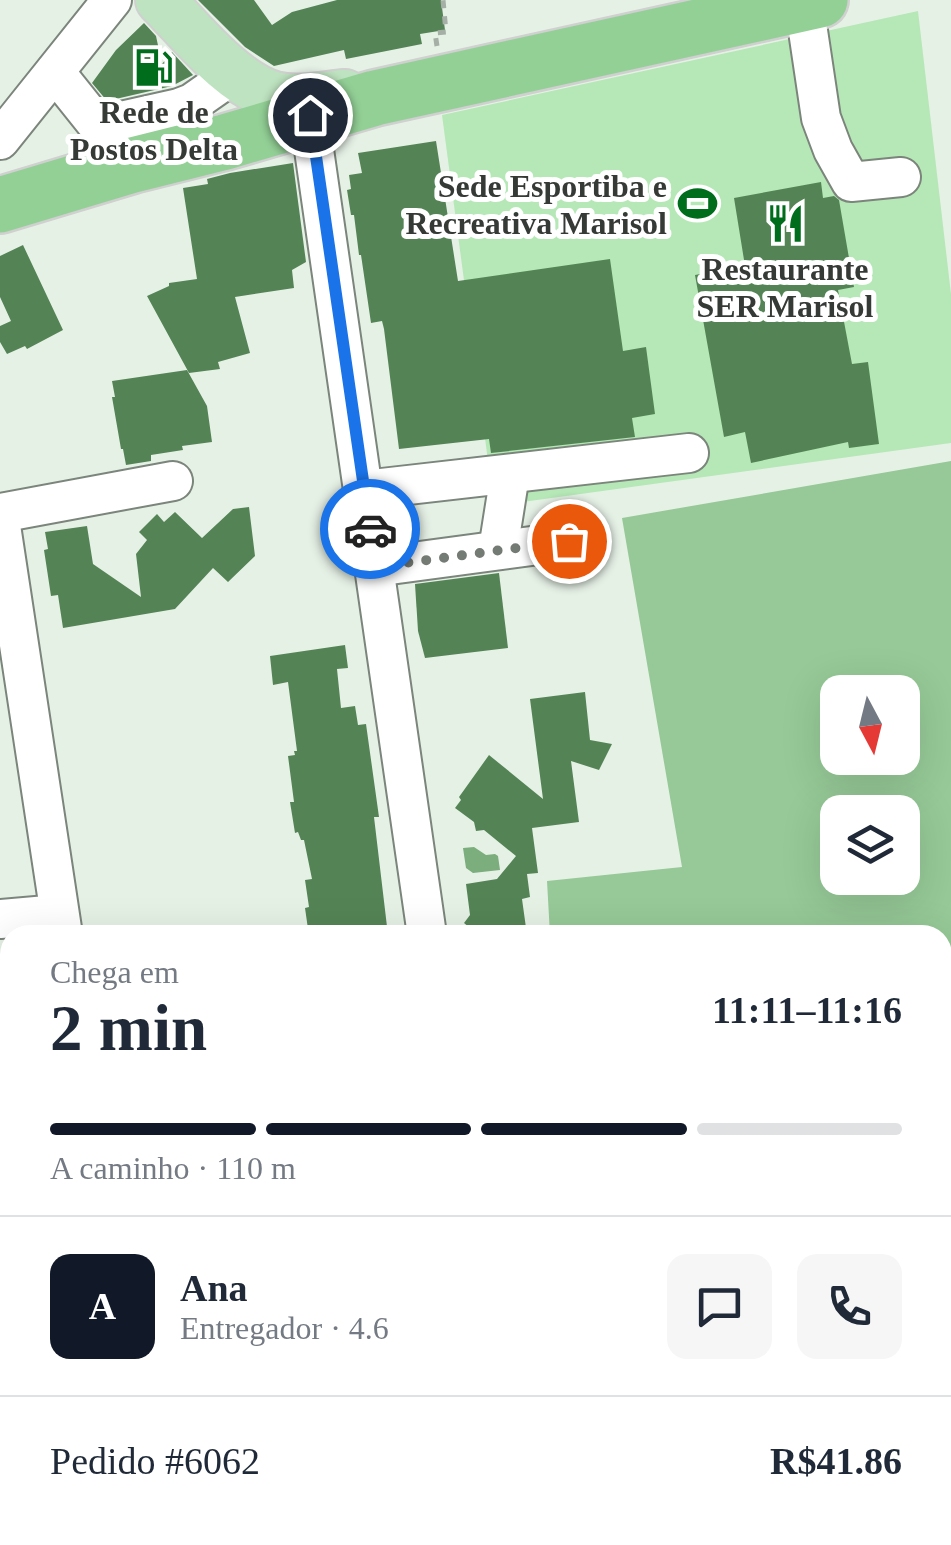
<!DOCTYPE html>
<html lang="pt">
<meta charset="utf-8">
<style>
:root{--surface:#fff;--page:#f6f6f7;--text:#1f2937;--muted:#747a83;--line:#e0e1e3;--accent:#111827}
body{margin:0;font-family:"Times New Roman",serif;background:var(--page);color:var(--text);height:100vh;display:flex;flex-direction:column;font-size:38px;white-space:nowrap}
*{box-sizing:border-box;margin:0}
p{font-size:32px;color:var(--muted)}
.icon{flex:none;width:55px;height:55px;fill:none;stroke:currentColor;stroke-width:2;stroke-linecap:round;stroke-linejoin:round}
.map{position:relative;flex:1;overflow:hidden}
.sheet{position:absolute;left:0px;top:925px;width:952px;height:620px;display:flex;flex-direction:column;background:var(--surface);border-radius:30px 30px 0 0;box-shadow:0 10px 40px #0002}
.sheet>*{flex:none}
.needle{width:65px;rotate:173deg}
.buttons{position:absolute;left:820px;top:675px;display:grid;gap:20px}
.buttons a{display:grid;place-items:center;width:100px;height:100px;border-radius:20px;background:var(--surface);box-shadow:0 10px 40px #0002;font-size:50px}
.pin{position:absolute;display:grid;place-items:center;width:85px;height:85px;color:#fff;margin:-42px;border:5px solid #fff;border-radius:50%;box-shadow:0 2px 10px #0007}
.courier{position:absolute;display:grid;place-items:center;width:100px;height:100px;margin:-50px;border:8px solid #1a73e8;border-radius:50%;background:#fff;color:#222;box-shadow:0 2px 12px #0007}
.summary em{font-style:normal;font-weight:600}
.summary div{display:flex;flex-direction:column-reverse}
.summary{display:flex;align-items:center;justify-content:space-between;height:170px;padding:0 50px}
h1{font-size:65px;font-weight:600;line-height:75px}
.bar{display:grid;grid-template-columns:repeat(4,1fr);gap:15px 10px;align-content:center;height:120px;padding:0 50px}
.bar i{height:12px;border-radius:8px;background:var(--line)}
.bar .active{background:var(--accent)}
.bar p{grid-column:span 4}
.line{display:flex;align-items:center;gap:25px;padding:0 50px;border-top:2px solid var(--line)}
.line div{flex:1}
.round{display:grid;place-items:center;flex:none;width:105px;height:105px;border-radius:20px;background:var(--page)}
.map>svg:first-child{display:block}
.green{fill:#b5e8b6}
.forest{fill:#96c997;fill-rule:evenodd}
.water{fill:#7bad7d}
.building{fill:#548456}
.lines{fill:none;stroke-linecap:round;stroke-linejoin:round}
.minor-casing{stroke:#7b857b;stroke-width:42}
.major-casing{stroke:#cfd0cf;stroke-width:52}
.highway-casing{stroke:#cfd0cf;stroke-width:60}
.path{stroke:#a6afa6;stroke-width:5;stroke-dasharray:8 8;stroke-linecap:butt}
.minor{stroke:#fff;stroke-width:38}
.major{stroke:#bee3c0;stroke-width:48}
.highway{stroke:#93d096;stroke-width:55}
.done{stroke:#747a74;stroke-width:10;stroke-dasharray:0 18}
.route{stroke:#1a73e8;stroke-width:12}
.labels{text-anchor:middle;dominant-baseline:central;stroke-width:10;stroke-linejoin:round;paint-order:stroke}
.poi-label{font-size:32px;font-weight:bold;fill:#363a36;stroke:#fff}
</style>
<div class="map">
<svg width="951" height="1545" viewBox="0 0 951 1545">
<rect width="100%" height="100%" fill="#e6f1e6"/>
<polygon class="green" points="918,11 951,294 951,443 494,506 442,115"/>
<path class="forest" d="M951,461V1518L942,1515V935H550L547,881L682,867L622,518ZM838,692H902V758H838ZM838,812H902V878H838Z"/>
<polygon class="water" points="474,847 486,855 495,854 498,856 500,870 473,873 466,868 463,848"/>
<g class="building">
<polygon points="198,0 254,0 272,25 292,12 337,0 441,0 445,30 420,34 422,44 346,59 344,50 274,66 245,47"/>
<polygon points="144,23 156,36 162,64 172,52 193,75 172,86 107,101 92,83 116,50"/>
<polygon points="436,141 458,281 610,259 623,351 646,347 655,414 632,418 635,437 491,453 489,439 399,449 384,329 382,321 371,323 361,255 359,255 354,215 351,215 347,190 351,189 349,175 362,173 358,153"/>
<polygon points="293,163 306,262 292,270 294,288 235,297 250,353 218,362 220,369 189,373 147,296 169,286 169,283 197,279 183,188 208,184 207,179 230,173"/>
<polygon points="821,182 823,198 834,196 839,200 854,287 838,290 852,364 868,362 879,444 849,448 848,442 751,463 745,432 724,437 695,275 745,266 734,198"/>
<polygon points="23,245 63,330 27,349 25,346 7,354 0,342 0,326 11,321 0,297 0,256"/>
<polygon points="187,370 207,406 212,442 182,446 183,450 151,455 151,461 126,465 123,449 121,449 112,397 115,397 112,381"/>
<polygon points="249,507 255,556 228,582 213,568 175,609 63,628 58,595 51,596 44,550 48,549 45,532 87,526 93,564 141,597 136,554 147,540 139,532 157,514 164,522 175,512 202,538 233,509"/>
<polygon points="499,573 508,648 425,658 418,631 415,584"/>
<polygon points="345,645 348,668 337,669 341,708 355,706 358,725 366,724 379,817 374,817 388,935 321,935 320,926 308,929 305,908 309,907 305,880 312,879 304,840 301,840 298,832 295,833 290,802 294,802 288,756 295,755 294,751 297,751 288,682 273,685 270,656"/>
<polygon points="585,692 590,740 612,744 599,770 571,761 579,822 532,828 538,873 527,874 530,897 522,899 527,935 471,935 470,928 464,923 470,915 466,884 497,879 516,856 484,830 476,831 474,822 455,808 461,800 459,797 489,755 543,799 530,699"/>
</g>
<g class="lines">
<defs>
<g id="minor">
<polyline points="804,4 821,118 833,150 851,182 901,177"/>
<polyline points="55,72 95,122 103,125 179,108 192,103 235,73"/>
<polyline points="309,115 427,935"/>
<polyline points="0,140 112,0"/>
<polyline points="364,490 689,453"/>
<polyline points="0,513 173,481"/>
<polyline points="0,519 63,935"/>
<polyline points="498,550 510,474"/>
<polyline points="375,567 569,541"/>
<polyline points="0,919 59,914"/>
<polyline points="0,1493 10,1516"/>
<polyline points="162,1535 164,1545"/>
<polyline points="511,1535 512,1545"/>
</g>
<path id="major" d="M160,0C191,31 231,83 274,96C297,102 323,96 345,94"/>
<polyline id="highway" points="0,205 133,165 225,142 375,98 820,0"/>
</defs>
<use href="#minor" class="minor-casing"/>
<use href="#major" class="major-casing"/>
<use href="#highway" class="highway-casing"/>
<polyline class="path" points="437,46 435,33 446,32 443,0"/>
<use href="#minor" class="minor"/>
<use href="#major" class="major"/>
<use href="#highway" class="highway"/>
</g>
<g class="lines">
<polyline class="done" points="370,529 375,567 569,541"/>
<polyline class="route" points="310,115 370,529"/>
</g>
<defs>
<symbol id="fuel-bare" viewBox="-9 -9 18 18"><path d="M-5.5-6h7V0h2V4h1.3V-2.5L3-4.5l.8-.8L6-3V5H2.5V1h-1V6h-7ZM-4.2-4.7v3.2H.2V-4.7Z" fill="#006d1d" stroke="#fff" stroke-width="2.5" paint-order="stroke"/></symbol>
<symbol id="stadium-bare" viewBox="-9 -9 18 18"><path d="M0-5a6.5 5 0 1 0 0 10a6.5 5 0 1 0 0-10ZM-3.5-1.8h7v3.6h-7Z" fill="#006d1d" stroke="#fff" stroke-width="2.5" paint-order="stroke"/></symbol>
<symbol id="restaurant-bare" viewBox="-9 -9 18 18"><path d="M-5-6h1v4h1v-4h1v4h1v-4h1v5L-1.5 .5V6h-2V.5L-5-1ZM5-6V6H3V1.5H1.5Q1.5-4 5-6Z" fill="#006d1d" stroke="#fff" stroke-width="2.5" paint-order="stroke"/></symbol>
</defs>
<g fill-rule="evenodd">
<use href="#fuel-bare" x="126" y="40" width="55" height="55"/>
<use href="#stadium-bare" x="670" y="176" width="55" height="55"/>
<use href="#restaurant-bare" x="758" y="196" width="55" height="55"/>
</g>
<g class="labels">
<g class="poi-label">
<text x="154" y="112">Rede de<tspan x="154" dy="37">Postos Delta</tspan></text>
<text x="667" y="186" text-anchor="end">Sede Esportiba e<tspan x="667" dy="37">Recreativa Marisol</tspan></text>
<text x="785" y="269">Restaurante<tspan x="785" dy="37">SER Marisol</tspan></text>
</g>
</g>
</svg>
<div class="buttons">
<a><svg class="needle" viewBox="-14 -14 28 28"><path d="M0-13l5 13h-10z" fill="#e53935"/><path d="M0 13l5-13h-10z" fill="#747a83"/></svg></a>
<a><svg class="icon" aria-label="layers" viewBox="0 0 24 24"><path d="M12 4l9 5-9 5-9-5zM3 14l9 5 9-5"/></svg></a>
</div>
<div class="pin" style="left:569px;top:541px;background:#ea580c"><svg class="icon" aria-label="bag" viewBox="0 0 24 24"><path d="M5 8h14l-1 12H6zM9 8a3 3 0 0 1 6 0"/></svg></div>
<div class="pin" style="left:310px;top:115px;background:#1f2937"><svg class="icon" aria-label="home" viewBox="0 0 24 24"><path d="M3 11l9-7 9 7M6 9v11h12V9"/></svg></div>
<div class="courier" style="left:370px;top:529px"><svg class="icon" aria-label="car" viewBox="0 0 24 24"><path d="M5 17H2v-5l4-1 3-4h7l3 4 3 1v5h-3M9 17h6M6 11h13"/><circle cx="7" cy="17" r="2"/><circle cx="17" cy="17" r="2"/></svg></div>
<section class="sheet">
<div class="summary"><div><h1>2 min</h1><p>Chega em</p></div><em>11:11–11:16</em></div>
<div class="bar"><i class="active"></i><i class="active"></i><i class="active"></i><i></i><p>A caminho · 110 m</p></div>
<div class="line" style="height:180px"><b class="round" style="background:var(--accent);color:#fff">A</b><div><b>Ana</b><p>Entregador · 4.6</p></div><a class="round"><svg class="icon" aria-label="chat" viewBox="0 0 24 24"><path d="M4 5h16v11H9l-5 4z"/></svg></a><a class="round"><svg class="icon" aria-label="phone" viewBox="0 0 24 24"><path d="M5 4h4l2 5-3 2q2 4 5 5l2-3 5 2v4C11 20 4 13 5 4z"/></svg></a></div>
<div class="line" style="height:130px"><div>Pedido #6062</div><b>R$41.86</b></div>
</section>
</div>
